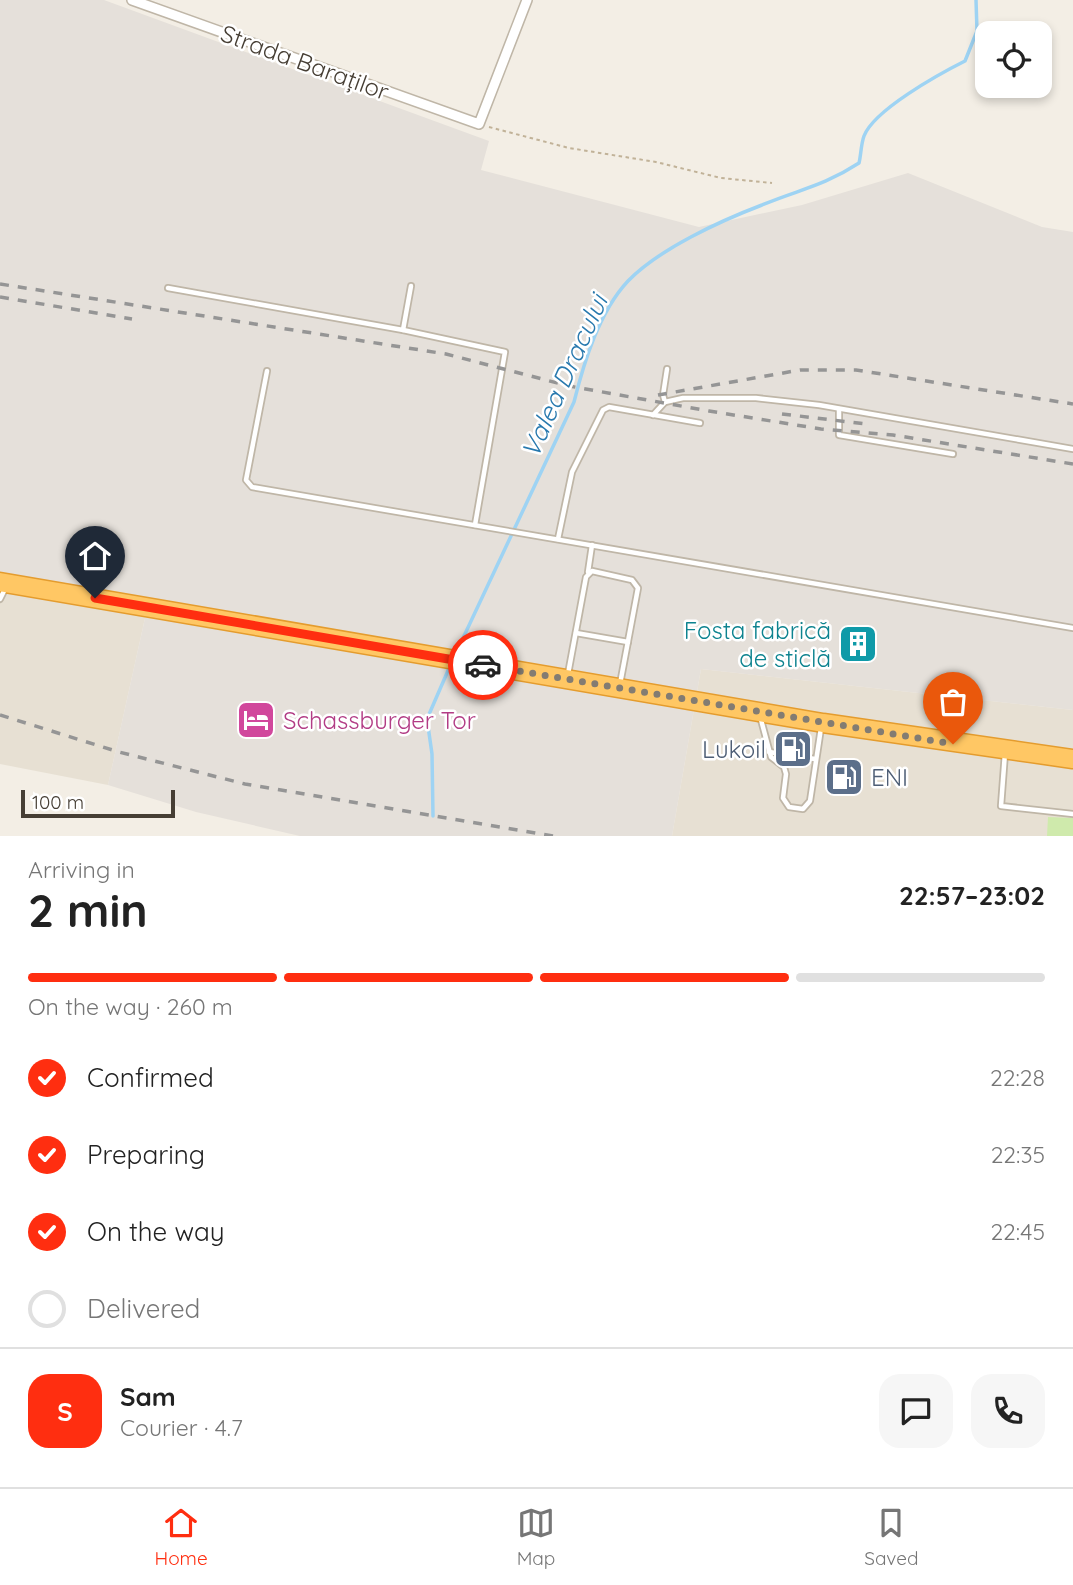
<!DOCTYPE html>
<meta charset="utf-8">
<style>
:root{--surface:#fff;--page:#f6f6f6;--text:#222;--muted:#767676;--line:#e0e0e0;--accent:#ff2e10}
body{margin:0;font-family:Quicksand,sans-serif;background:var(--page);color:var(--text);height:100vh;display:flex;flex-direction:column;font-size:26px;white-space:nowrap}
*{box-sizing:border-box;margin:0}
p{font-size:23px;color:var(--muted)}
.icon{flex:none;width:38px;height:38px;fill:none;stroke:currentColor;stroke-width:2;stroke-linecap:round;stroke-linejoin:round}
.map{position:relative;height:836px;overflow:hidden}
.side{display:flex;flex-direction:column;background:var(--surface);flex:1}
.side>*{flex:none}
.fabs{position:absolute;left:975px;top:21px;display:grid;gap:14px}
.fabs a{display:grid;place-items:center;width:77px;height:77px;border-radius:14px;background:var(--surface);box-shadow:0 4px 10px #0003;font-size:35px}
.scale{position:absolute;left:21px;bottom:18px;width:154px;box-sizing:border-box;padding-left:7px;border:4px solid #463e34;border-top:0;font-size:19px;line-height:24px;white-space:nowrap;color:#463e34;-webkit-text-stroke:5px #fff;paint-order:stroke}
.pin{position:absolute;display:grid;place-items:center;width:60px;height:60px;color:#fff;margin:-72px -30px;border-radius:50% 50% 50% 0;rotate:-45deg;box-shadow:0 0 7px #0007}
.pin .icon{rotate:45deg}
.courier{position:absolute;display:grid;place-items:center;width:70px;height:70px;margin:-35px;border:5px solid #ff2e10;border-radius:50%;background:#fff;color:#222;box-shadow:0 2px 9px #0007}
.summary em{font-style:normal;font-weight:700}
.summary div{display:flex;flex-direction:column-reverse}
.summary{display:flex;align-items:center;justify-content:space-between;height:119px;padding:0 28px}
h1{font-size:46px;font-weight:700;line-height:52px}
.bar{display:grid;grid-template-columns:repeat(4,1fr);gap:10px 7px;align-content:center;height:84px;padding:0 28px}
.bar i{height:9px;border-radius:5px;background:var(--line)}
.bar .current{background:var(--accent)}
.bar p{grid-column:span 4}
.line{display:flex;align-items:center;gap:18px;padding:0 28px;border-top:2px solid var(--line)}
.line div{flex:1}
.round{display:grid;place-items:center;flex:none;width:74px;height:74px;border-radius:21px;background:var(--page)}
ol{padding:0 28px;list-style:none}
li{display:flex;align-items:center;gap:21px;height:77px}
li p{margin-inline-start:auto}
li .icon{padding:7px;border-radius:50%;background:var(--accent);color:#fff;stroke-width:4}
li:last-child{color:var(--muted)}
li i{width:38px;height:38px;border:4px solid var(--line);border-radius:50%}
.menu{display:flex;justify-content:space-around;align-items:center;height:98px;border-top:2px solid var(--line);background:var(--surface);font-size:19px;color:var(--muted)}
.menu a{display:grid;justify-items:center;gap:4px}
.menu .current{color:var(--accent)}
.map>svg:first-child{display:block}
.residential{fill:#e7e0d3}
.industrial{fill:#e5e0da}
.green{fill:#cfeaac}
.lines{fill:none;stroke-linecap:round;stroke-linejoin:round}
.stream{stroke:#9ed3f3;stroke-width:3.5}
.lane-casing{stroke:#bfb6a7;stroke-width:8}
.street-casing{stroke:#bfb6a7;stroke-width:12}
.highway-casing{stroke:#e49c2e;stroke-width:21}
.path{stroke:#c1b298;stroke-width:2;stroke-dasharray:3.5 3.5;stroke-linecap:butt}
.lane{stroke:#fff;stroke-width:4.5}
.street{stroke:#fff;stroke-width:9}
.highway{stroke:#ffc764;stroke-width:18}
.rail{stroke:#959595;stroke-width:3.5;stroke-dasharray:9 9;stroke-linecap:butt}
.done{stroke:#837c72;stroke-width:7;stroke-dasharray:0 12.6}
.route{stroke:#ff2e10;stroke-width:9}
.labels{text-anchor:middle;dominant-baseline:central;stroke-width:5;stroke-linejoin:round;paint-order:stroke}
.street-label{font-size:24px;fill:#463e34;stroke:#fff}
.culture-label{font-size:24px;fill:#0d838f;stroke:#fff;text-anchor:end}
.hotel-label{font-size:24px;fill:#b23c85;stroke:#fff;text-anchor:start}
.service-label{font-size:24px;fill:#4e5e75;stroke:#fff;text-anchor:end}
.water-label{font-size:26px;font-style:italic;fill:#2879ae;stroke:#fff}
</style>
<div class="map">
<svg width="1073" height="836" viewBox="0 0 1073 836">
<rect width="100%" height="100%" fill="#f3eee5"/>
<g class="residential">
<polygon points="0,574 149,600 108,785 0,764"/>
<polygon points="701,669 1073,710 1073,836 672,836"/>
</g>
<polygon class="industrial" points="0,0 104,0 489,141 481,170 699,227 802,205 908,173 1042,227 1073,232 1073,710 701,669 672,836 300,836 196,812 108,785 149,600 0,574"/>
<polygon class="green" points="1048,817 1073,818 1073,836 1047,836"/>
<g class="lines">
<g class="stream">
<path d="M456,653L574,402C584,362 599,312 628,281C659,249 720,221 762,205C800,189 822,187 859,163C861,155 861,144 864,136C874,110 939,74 965,61L977,31L976,0"/>
<polyline points="433,816 432,754 427,719 450,666"/>
</g>
<defs>
<g id="lane">
<polyline points="168,288 403,330 505,352 475,525"/>
<polyline points="403,330 411,286"/>
<polyline points="267,371 246,480 252,487 1073,628"/>
<polyline points="665,402 663,395 667,369"/>
<polyline points="839,409 839,435 953,454"/>
<polyline points="653,415 665,402 683,398 756,398 819,405 1073,449"/>
<polyline points="558,539 572,472 603,410 609,407 700,423"/>
<polyline points="588,572 592,545"/>
<polyline points="0,599 6,587"/>
<polyline points="576,633 628,642"/>
<polyline points="568,674 586,577 592,571 632,580 638,588 620,684"/>
<polyline points="760,716 771,757 784,767 786,774 783,798 789,807 803,809 810,801 821,728"/>
<polyline points="769,752 815,759"/>
<polyline points="1005,753 1001,806 1073,814"/>
</g>
<polyline id="street" points="132,0 479,124 527,0"/>
<polyline id="highway" points="0,582 823,723 1073,759"/>
</defs>
<use href="#lane" class="lane-casing"/>
<use href="#street" class="street-casing"/>
<use href="#highway" class="highway-casing"/>
<polyline class="path" points="489,127 569,148 656,162 721,178 772,183"/>
<use href="#lane" class="lane"/>
<use href="#street" class="street"/>
<use href="#highway" class="highway"/>
<g class="rail">
<polyline points="0,284 446,354 569,386 709,411 821,429 893,435 1073,464"/>
<polyline points="0,297 132,319"/>
<polyline points="658,395 800,370 856,370 1073,404"/>
<polyline points="782,414 866,424"/>
<polyline points="0,715 119,752 245,784 553,836"/>
</g>
</g>
<g class="lines">
<polyline class="done" points="483,665 953,744"/>
<polyline class="route" points="95,598 483,665"/>
</g>
<defs>
<symbol id="building-square" viewBox="-11 -11 22 22"><rect x="-9" y="-9" width="18" height="18" rx="4" fill="#0f9aa8" stroke="#fff"/><path d="M-4-6H4V6H1V3H-1V6H-4ZM-2.5-4.3h1.7v1.8h-1.7ZM.8-4.3h1.7v1.8H.8ZM-2.5-1h1.7V.8h-1.7ZM.8-1h1.7V.8H.8Z" fill="#fff"/></symbol>
<symbol id="hotel-square" viewBox="-11 -11 22 22"><rect x="-9" y="-9" width="18" height="18" rx="4" fill="#d1479c" stroke="#fff"/><path d="M-6-4.5h1.5V1H6V5H4.5V3h-9V5H-6ZM-4 0a1.8 1.8 0 1 1 3.6 0ZM.5 0V-2.5h3Q6-2.5 6 0Z" fill="#fff"/></symbol>
<symbol id="fuel-square" viewBox="-11 -11 22 22"><rect x="-9" y="-9" width="18" height="18" rx="4" fill="#5c6f8a" stroke="#fff"/><path d="M-5.5-6h7V0h2V4h1.3V-2.5L3-4.5l.8-.8L6-3V5H2.5V1h-1V6h-7ZM-4.2-4.7v3.2H.2V-4.7Z" fill="#fff"/></symbol>
</defs>
<g fill-rule="evenodd">
<use href="#building-square" x="836" y="622" width="44" height="44"/>
<use href="#hotel-square" x="234" y="698" width="44" height="44"/>
<use href="#fuel-square" x="771" y="727" width="44" height="44"/>
<use href="#fuel-square" x="822" y="755" width="44" height="44"/>
</g>
<g class="labels">
<g class="street-label">
<text transform="translate(305 62) rotate(20)">Strada Baraților</text>
</g>
<g class="culture-label">
<text x="831" y="630">Fosta fabrică<tspan x="831" dy="28">de sticlă</tspan></text>
</g>
<g class="hotel-label">
<text x="283" y="720">Schassburger Tor</text>
</g>
<g class="service-label">
<text x="766" y="749">Lukoil</text>
<text x="871" y="777" text-anchor="start">ENI</text>
</g>
<g class="water-label">
<text transform="translate(564 376) rotate(-66)">Valea Dracului</text>
</g>
</g>
</svg>
<div class="fabs">
<a><svg class="icon" aria-label="locate" viewBox="0 0 24 24"><circle cx="12" cy="12" r="6"/><path d="M12 2v4M12 18v4M2 12h4M18 12h4"/></svg></a>
</div>
<div class="scale">100 m</div>
<div class="pin" style="left:953px;top:744px;background:#ea580c"><svg class="icon" aria-label="bag" viewBox="0 0 24 24"><path d="M5 8h14l-1 12H6zM9 8a3 3 0 0 1 6 0"/></svg></div>
<div class="pin" style="left:95px;top:598px;background:#1f2937"><svg class="icon" aria-label="home" viewBox="0 0 24 24"><path d="M3 11l9-7 9 7M6 9v11h12V9"/></svg></div>
<div class="courier" style="left:483px;top:665px"><svg class="icon" aria-label="car" viewBox="0 0 24 24"><path d="M5 17H2v-5l4-1 3-4h7l3 4 3 1v5h-3M9 17h6M6 11h13"/><circle cx="7" cy="17" r="2"/><circle cx="17" cy="17" r="2"/></svg></div>
</div>
<section class="side">
<div class="summary"><div><h1>2 min</h1><p>Arriving in</p></div><em>22:57–23:02</em></div>
<div class="bar"><i class="current"></i><i class="current"></i><i class="current"></i><i></i><p>On the way · 260 m</p></div>
<ol>
<li><svg class="icon" aria-label="check" viewBox="0 0 24 24"><path d="M5 12l5 5 9-10"/></svg>Confirmed<p>22:28</p></li>
<li><svg class="icon" aria-label="check" viewBox="0 0 24 24"><path d="M5 12l5 5 9-10"/></svg>Preparing<p>22:35</p></li>
<li><svg class="icon" aria-label="check" viewBox="0 0 24 24"><path d="M5 12l5 5 9-10"/></svg>On the way<p>22:45</p></li>
<li><i></i>Delivered</li>
</ol>
<div class="line" style="height:126px"><b class="round" style="background:var(--accent);color:#fff">S</b><div><b>Sam</b><p>Courier · 4.7</p></div><a class="round"><svg class="icon" aria-label="chat" viewBox="0 0 24 24"><path d="M4 5h16v11H9l-5 4z"/></svg></a><a class="round"><svg class="icon" aria-label="phone" viewBox="0 0 24 24"><path d="M5 4h4l2 5-3 2q2 4 5 5l2-3 5 2v4C11 20 4 13 5 4z"/></svg></a></div>
</section>
<nav class="menu">
<a class="current"><svg class="icon" aria-label="home" viewBox="0 0 24 24"><path d="M3 11l9-7 9 7M6 9v11h12V9"/></svg>Home</a>
<a><svg class="icon" aria-label="map" viewBox="0 0 24 24"><path d="M3 6l6-2 6 2 6-2v14l-6 2-6-2-6 2zM9 4v14M15 6v14"/></svg>Map</a>
<a><svg class="icon" aria-label="saved" viewBox="0 0 24 24"><path d="M7 4h10v16l-5-4-5 4z"/></svg>Saved</a>
</nav>
